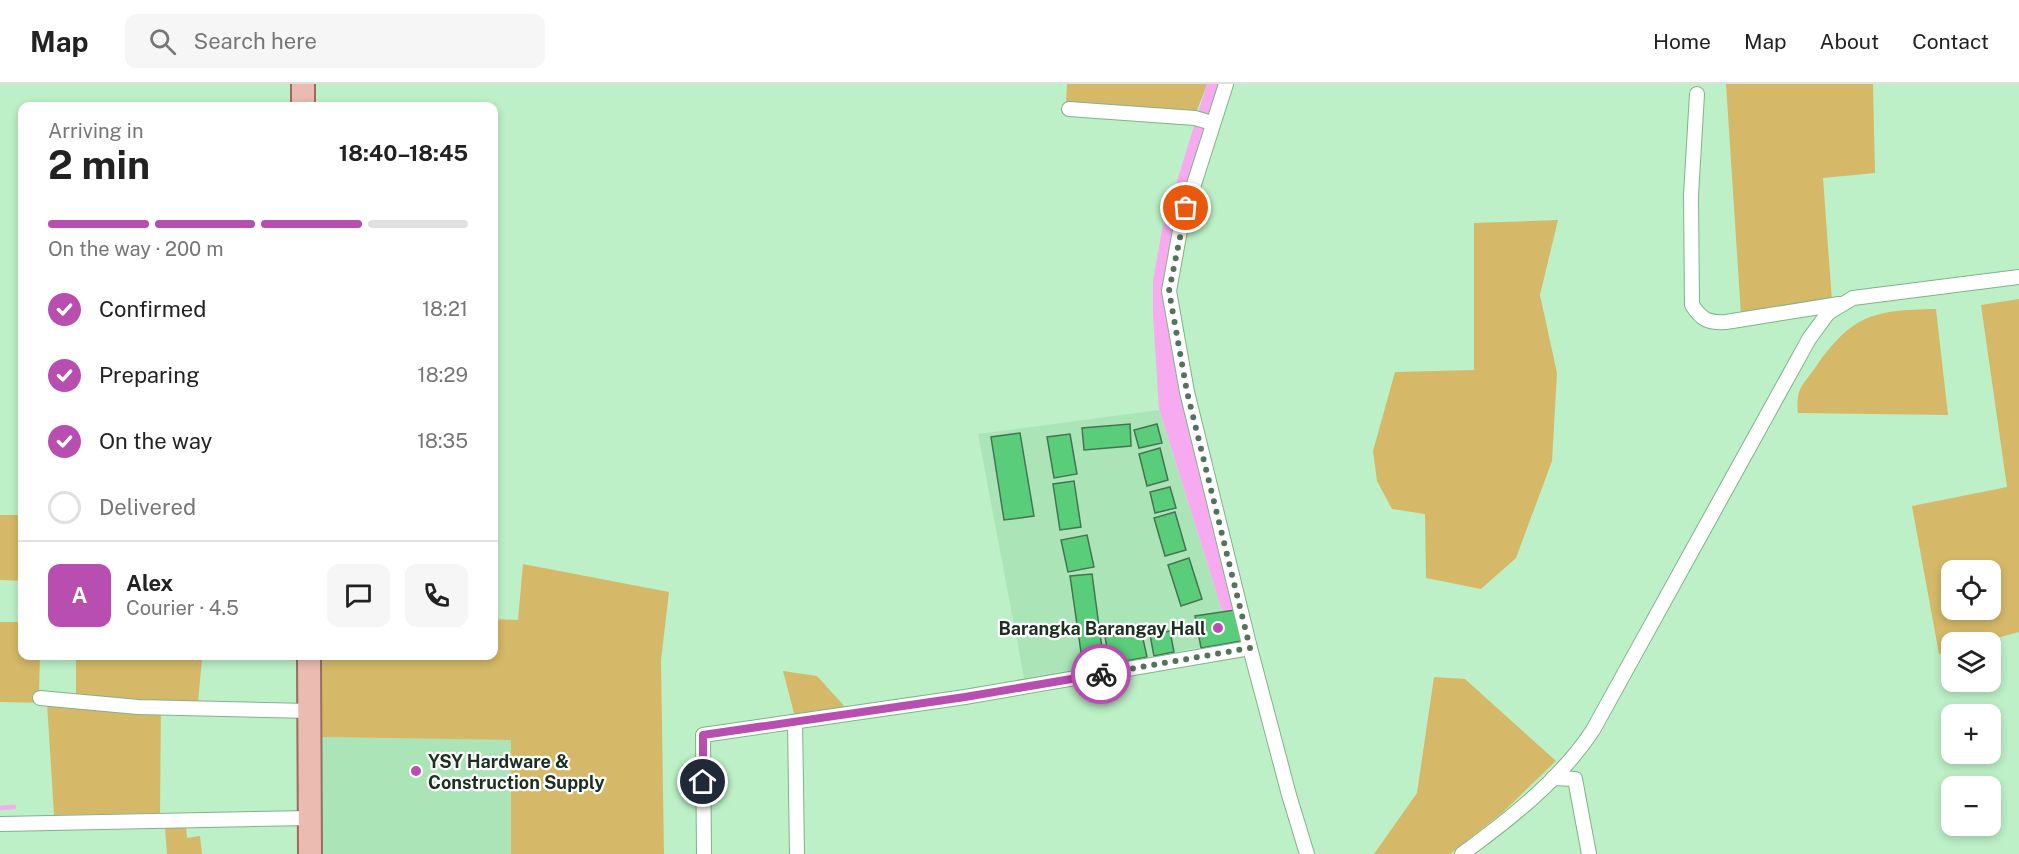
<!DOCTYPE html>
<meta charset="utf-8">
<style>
:root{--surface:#fff;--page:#f6f6f6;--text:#222;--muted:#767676;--line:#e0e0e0;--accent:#b84eb0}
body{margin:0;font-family:"Public Sans",sans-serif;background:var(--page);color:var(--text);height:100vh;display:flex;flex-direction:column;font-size:22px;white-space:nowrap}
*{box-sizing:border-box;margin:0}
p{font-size:20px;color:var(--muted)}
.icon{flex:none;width:33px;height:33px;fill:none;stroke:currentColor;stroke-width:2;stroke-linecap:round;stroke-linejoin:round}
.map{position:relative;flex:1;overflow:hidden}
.details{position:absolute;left:18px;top:18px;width:480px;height:558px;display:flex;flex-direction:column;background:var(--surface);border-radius:12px;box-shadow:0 3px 9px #0003}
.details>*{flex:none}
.buttons{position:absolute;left:1941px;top:476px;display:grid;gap:12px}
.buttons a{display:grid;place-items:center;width:60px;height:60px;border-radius:12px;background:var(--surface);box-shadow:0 3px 9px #0003;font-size:30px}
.pin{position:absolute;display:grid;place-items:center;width:51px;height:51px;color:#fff;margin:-26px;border:3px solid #fff;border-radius:50%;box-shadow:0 2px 6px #0007}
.courier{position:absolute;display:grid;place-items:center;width:60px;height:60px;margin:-30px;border:4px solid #b84eb0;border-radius:50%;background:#fff;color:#222;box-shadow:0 2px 8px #0007}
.headline em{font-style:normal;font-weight:700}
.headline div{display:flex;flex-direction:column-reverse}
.headline{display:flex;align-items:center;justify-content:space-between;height:102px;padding:0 30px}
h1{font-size:39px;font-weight:700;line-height:45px}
.bar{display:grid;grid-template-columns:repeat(4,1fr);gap:9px 6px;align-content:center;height:72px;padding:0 30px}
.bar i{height:8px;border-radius:4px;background:var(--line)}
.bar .selected{background:var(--accent)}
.bar p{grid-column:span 4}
.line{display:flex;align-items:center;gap:15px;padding:0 30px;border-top:2px solid var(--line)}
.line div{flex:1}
.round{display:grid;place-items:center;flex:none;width:63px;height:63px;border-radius:12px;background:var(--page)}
ol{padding:0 30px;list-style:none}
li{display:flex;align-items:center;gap:18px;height:66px}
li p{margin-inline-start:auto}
li .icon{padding:6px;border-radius:50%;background:var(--accent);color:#fff;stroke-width:4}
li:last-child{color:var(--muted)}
li i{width:33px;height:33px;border:3px solid var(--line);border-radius:50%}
header{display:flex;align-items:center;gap:36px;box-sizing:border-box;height:84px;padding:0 30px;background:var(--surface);border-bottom:2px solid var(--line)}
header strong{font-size:28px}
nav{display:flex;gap:33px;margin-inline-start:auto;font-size:21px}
.search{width:420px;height:54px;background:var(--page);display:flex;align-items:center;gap:15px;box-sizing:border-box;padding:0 21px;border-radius:12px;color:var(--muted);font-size:22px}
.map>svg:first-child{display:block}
.built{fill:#abe5b7}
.green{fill:#d5b968;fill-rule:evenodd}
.water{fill:#f7aaef}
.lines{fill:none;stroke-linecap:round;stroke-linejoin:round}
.stream{stroke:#f7aaef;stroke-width:4.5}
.building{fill:#5acd7b;stroke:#457450;stroke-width:1.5}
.street-casing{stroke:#81b28b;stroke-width:16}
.primary-casing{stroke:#996c5e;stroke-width:26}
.street{stroke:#fff;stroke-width:14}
.primary{stroke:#ebbbb2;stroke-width:22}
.done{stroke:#54735a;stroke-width:6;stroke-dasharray:0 10.8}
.route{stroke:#b84eb0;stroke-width:8}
.poi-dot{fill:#b84eb0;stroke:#fff;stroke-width:2}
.labels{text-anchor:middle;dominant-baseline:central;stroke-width:4.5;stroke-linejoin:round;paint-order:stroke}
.poi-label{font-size:18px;font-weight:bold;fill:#1c3020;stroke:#fff;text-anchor:end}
</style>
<header>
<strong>Map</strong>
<div class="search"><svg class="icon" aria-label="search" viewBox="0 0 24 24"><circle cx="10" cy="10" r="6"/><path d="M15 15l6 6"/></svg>Search here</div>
<nav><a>Home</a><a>Map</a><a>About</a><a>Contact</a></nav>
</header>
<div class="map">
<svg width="2019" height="770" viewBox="0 0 2019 770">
<rect width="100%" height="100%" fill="#bdf0c7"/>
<g class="built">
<polygon points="1159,326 1232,558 1024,594 978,350"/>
<polygon points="321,653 511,656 511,770 322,770"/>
</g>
<g class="green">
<polygon points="1067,0 1207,0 1196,29 1066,19"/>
<polygon points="1726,0 1873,0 1875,89 1823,94 1832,217 1741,231"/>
<polygon points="1558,136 1540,211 1557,289 1552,377 1516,474 1481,505 1426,494 1425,430 1392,425 1377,397 1373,367 1395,288 1474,286 1474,139"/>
<path d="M2019,215V548L1982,558H1952L1951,566L1939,570L1912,422L2007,403L1981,221ZM1952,486H1990V525H1952Z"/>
<path d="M1936,225L1948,331L1798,329C1796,305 1801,303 1815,284C1852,231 1872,226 1936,225Z"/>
<polygon points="0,431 22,431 22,497 0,496"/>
<polygon points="523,480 669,508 661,576 664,770 511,770 511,656 321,653 322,572 494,572 494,535 518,536"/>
<polygon points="0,538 22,538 22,572 40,572 39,609 76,612 76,572 173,572 202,575 198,618 161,617 160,729 54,731 47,619 0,618"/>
<polygon points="783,587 817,592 847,625 795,633"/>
<polygon points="1434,593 1465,595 1556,677 1502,729 1450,770 1374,770 1417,709"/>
<polygon points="186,743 187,754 200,752 202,770 167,770 165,744"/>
</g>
<polygon class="water" points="1207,0 1221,0 1172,158 1162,211 1179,308 1245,571 1235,575 1232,558 1159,325 1153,230 1153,197 1162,146"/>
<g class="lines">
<polyline class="stream" points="0,724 14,723"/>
</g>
<g class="building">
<polygon points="1130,340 1131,362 1084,366 1082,344"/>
<polygon points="1157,340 1162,359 1139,364 1134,346"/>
<polygon points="1020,349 1034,432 1004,436 991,353"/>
<polygon points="1070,350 1077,390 1054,394 1047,353"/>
<polygon points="1160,364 1168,396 1147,402 1139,370"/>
<polygon points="1074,397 1081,443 1060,446 1053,400"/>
<polygon points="1170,403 1176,424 1155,429 1150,408"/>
<polygon points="1175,428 1186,466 1165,472 1154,434"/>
<polygon points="1087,451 1094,483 1068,488 1061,456"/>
<polygon points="1189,474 1202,515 1181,522 1168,481"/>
<polygon points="1092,490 1104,579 1083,582 1070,492"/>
<polygon points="1235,526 1242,557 1201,564 1195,532"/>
<polygon points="1141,546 1147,573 1110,580 1105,553"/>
<polygon points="1170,547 1174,568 1154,572 1150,551"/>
</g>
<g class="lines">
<defs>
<g id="street">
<polyline points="1226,0 1181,141 1169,207 1187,308 1250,564 1289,711 1307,770"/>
<path d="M1697,10L1691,111L1692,221C1702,236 1708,239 1726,238L1839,220"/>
<polyline points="1069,25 1195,34 1212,39"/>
<polyline points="40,614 138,623 310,627"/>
<polyline points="795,638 797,770"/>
<polyline points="1553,694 1575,695 1589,770"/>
<polyline points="0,740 310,734"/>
<polyline points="704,770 703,651 965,613 1250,564"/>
<path d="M1462,770C1510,735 1561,695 1593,646L1809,255L1828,229L1853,214L2019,193"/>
</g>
<g id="primary">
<polyline points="303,0 303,22"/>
<polyline points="309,572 310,770"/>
</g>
</defs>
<use href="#street" class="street-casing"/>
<use href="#primary" class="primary-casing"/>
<use href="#street" class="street"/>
<use href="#primary" class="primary"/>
</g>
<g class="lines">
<polyline class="done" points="1101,590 1250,564 1187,308 1169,207 1186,124"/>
<polyline class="route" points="703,698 703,651 965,613 1101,590"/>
</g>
<g class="poi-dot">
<circle cx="1218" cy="544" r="6"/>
<circle cx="416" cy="687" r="6"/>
</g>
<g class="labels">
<g class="poi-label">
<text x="1206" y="544">Barangka Barangay Hall</text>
<text x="428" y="677" text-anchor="start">YSY Hardware &amp;<tspan x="428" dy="21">Construction Supply</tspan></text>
</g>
</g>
</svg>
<div class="buttons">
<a><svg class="icon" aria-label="locate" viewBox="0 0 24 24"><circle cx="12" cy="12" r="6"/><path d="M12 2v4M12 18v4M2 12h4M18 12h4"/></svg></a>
<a><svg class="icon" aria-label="layers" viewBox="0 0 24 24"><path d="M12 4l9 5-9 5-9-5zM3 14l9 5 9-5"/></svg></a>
<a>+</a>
<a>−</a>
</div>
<div class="pin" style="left:1186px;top:124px;background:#ea580c"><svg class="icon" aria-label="bag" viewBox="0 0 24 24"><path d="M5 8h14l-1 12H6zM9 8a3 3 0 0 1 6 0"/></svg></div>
<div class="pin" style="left:703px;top:698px;background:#1f2937"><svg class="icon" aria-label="home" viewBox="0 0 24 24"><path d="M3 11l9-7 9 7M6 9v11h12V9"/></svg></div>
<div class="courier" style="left:1101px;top:590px"><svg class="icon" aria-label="bike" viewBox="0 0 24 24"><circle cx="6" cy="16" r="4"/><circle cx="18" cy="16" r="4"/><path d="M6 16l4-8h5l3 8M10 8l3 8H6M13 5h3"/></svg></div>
<section class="details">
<div class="headline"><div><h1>2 min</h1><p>Arriving in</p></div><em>18:40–18:45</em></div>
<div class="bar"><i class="selected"></i><i class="selected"></i><i class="selected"></i><i></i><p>On the way · 200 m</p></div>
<ol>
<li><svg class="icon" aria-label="check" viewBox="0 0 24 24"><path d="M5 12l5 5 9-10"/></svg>Confirmed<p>18:21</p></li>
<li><svg class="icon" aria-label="check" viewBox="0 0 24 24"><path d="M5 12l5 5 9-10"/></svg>Preparing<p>18:29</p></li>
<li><svg class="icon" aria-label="check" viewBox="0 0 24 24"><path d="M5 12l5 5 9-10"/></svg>On the way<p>18:35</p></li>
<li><i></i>Delivered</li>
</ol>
<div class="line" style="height:108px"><b class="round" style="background:var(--accent);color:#fff">A</b><div><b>Alex</b><p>Courier · 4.5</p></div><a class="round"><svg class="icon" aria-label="chat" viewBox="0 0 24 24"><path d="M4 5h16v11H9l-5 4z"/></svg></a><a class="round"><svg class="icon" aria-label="phone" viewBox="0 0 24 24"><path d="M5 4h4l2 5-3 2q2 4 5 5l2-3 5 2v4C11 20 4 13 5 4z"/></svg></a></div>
</section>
</div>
